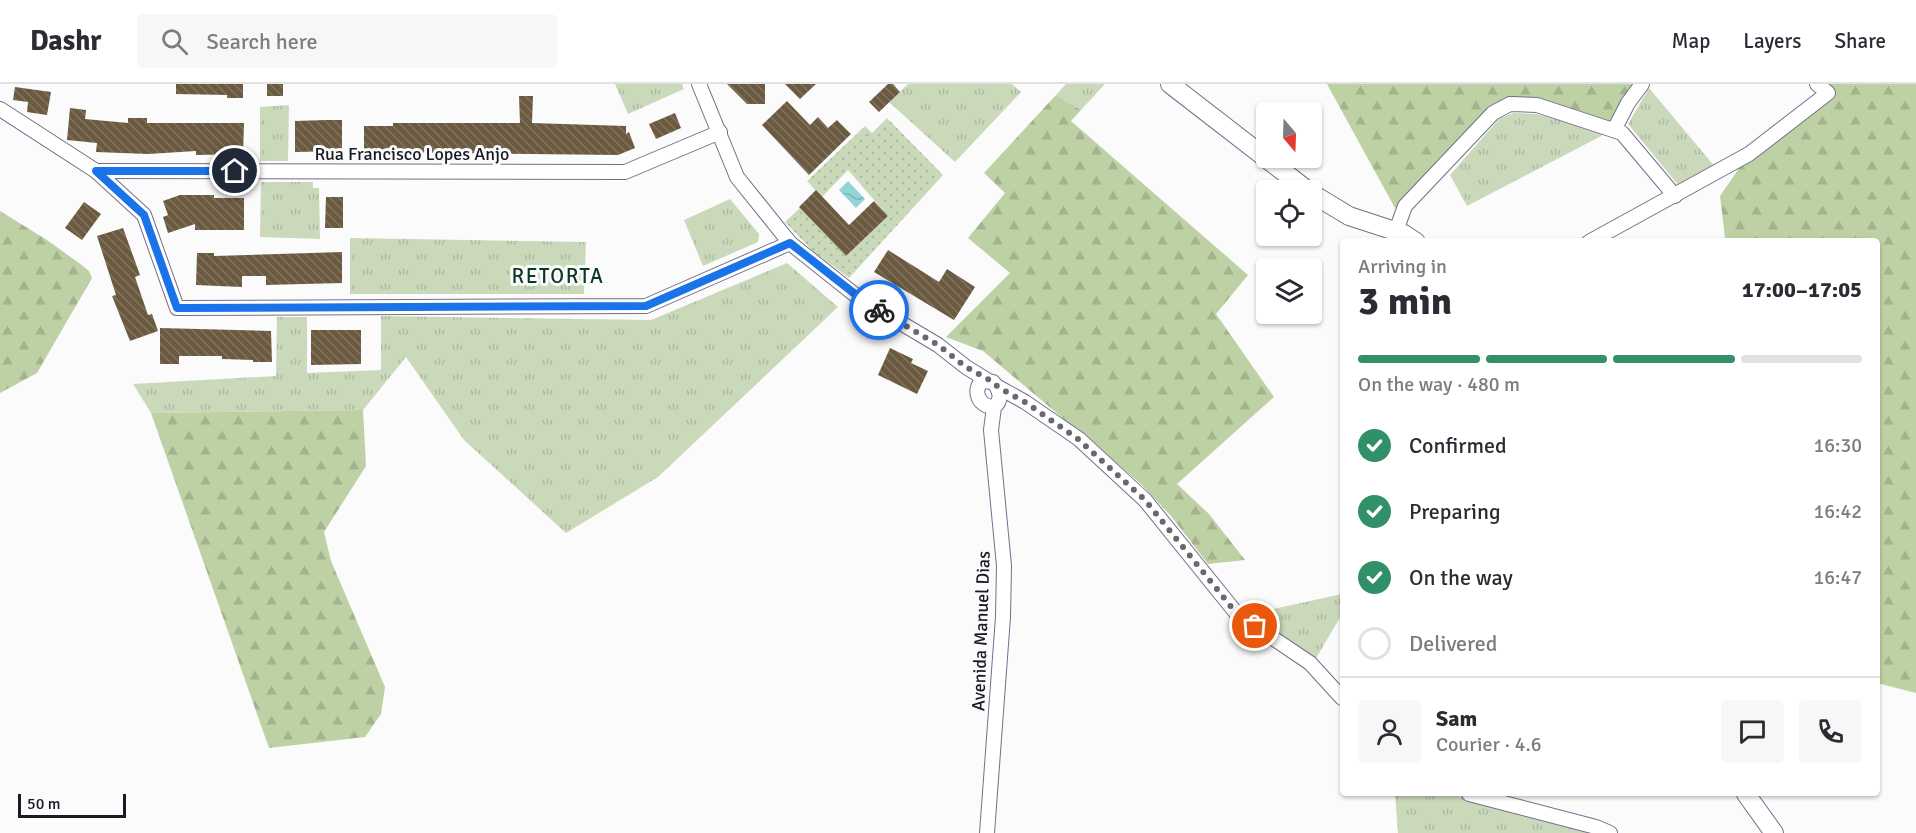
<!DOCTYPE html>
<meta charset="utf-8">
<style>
:root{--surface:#fff;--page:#f7f7f7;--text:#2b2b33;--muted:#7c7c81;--line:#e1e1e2;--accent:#329068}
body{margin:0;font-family:Signika,sans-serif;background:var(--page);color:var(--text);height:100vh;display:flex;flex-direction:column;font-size:22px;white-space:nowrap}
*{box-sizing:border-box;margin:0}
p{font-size:20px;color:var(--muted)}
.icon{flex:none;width:33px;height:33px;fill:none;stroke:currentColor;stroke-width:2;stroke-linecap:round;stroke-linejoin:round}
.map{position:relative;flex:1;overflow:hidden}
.sheet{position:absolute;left:1340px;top:154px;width:540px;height:558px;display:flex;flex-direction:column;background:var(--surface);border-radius:6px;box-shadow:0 2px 4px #0004}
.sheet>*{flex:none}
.needle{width:39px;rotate:161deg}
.tools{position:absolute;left:1256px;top:18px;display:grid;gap:12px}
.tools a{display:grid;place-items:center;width:66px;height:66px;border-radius:6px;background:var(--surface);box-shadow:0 2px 4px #0004;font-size:30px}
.scale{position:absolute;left:18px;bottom:15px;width:108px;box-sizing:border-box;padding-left:6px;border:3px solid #1b1925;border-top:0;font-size:16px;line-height:21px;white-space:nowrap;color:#1b1925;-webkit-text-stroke:4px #fbfbfb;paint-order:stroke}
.pin{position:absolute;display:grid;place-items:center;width:51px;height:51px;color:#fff;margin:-26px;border:3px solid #fff;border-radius:50%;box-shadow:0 2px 6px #0007}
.courier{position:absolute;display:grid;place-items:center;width:60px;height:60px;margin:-30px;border:4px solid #1a73e8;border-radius:50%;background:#fff;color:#222;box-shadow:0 2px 8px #0007}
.headline em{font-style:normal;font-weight:700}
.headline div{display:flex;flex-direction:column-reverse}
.headline{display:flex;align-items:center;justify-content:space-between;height:102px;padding:0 18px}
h1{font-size:39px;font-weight:700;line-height:45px}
.bar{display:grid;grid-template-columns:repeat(4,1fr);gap:9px 6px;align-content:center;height:72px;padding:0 18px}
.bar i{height:8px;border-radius:4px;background:var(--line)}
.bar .active{background:var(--accent)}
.bar p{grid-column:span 4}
.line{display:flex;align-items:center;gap:15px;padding:0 18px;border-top:2px solid var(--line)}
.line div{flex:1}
.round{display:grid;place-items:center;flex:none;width:63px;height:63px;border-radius:6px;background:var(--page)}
ol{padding:0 18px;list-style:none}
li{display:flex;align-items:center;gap:18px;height:66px}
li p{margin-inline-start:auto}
li .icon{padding:6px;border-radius:50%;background:var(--accent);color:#fff;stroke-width:4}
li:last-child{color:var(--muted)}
li i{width:33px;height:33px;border:3px solid var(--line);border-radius:50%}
header{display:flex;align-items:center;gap:36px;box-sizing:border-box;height:84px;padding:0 30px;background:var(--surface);border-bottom:2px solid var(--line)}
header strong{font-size:28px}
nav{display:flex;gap:33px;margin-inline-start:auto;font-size:21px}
.search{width:420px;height:54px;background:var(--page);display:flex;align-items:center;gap:15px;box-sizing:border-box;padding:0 21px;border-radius:6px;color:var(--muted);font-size:22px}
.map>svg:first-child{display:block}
.grass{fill:url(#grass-tufts)}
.forest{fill:url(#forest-firs)}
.garden{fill:url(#garden-dots)}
.water{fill:url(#water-waves)}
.building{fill:url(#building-back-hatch)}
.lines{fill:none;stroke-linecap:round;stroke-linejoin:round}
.minor-casing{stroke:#726f8d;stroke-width:16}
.tertiary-casing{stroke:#726f8d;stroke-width:20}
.minor{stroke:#fff;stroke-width:14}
.tertiary{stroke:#fff;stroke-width:18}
.done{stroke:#696870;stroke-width:6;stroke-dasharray:0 10.8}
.route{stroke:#1a73e8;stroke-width:8}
.labels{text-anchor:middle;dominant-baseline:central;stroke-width:6;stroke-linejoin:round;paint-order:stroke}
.street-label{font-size:18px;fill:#1b1925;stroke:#fbfbfb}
.quarter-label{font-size:21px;letter-spacing:1.5px;fill:#093826;stroke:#fbfbfb}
</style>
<header>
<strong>Dashr</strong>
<div class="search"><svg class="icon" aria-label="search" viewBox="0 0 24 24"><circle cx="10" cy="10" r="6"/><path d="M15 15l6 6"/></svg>Search here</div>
<nav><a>Map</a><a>Layers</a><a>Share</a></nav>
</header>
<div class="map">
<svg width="1916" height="749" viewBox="0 0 1916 749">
<defs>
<pattern id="grass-tufts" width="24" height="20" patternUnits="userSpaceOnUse" patternTransform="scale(1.5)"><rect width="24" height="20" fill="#cbd9bb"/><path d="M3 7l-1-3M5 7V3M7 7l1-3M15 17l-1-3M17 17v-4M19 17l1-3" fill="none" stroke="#aebaa1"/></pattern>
<pattern id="forest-firs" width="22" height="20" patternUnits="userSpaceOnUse" patternTransform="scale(1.5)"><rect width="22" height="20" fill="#bdd1a4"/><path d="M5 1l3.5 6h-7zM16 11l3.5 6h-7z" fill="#a2b38d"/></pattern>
<pattern id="garden-dots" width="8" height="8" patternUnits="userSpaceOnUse" patternTransform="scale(1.5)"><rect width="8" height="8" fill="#cbd9bb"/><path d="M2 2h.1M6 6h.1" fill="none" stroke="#aebaa1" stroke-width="1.8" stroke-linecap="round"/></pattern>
<pattern id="water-waves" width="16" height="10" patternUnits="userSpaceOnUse" patternTransform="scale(1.5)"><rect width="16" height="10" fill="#94d4d5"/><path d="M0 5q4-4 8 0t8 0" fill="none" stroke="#7fb5b7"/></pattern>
<pattern id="building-back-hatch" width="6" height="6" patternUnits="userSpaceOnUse" patternTransform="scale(1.5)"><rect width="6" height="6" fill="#6b5a3f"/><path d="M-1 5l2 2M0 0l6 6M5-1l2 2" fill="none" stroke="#7f725f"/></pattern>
</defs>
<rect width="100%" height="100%" fill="#fbfbfb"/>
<g class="grass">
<polygon points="615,0 682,0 684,5 628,30"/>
<polygon points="908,0 1012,0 1021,8 955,78 889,18"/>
<polygon points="1066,0 1105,0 1081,26 1056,11"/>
<polygon points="1649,4 1716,84 1679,102 1628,40"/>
<polygon points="289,21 288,77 260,77 260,23"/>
<polygon points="1513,29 1537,30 1607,49 1467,122 1450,91 1499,35"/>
<polygon points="261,98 313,98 313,104 319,104 320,155 260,153"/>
<polygon points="730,115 759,150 758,158 703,182 684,136"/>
<polygon points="350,154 586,158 584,210 350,210"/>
<polygon points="787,179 838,223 658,393 566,449 464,356 406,273 363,326 151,329 133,300 276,292 277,233 307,233 307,289 381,286 381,232 651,236"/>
<polygon points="1342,510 1342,530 1315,576 1250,530"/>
<polygon points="1395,710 1451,710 1589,749 1398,749"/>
</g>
<g class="forest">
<polygon points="1327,0 1645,0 1614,46 1510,20 1489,33 1395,124"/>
<polygon points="1817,0 1916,0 1916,609 1877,599 1876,158 1726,157 1725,154 1720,112 1749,70 1827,9"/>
<polygon points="1056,11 1081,26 1071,37 1248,191 1216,230 1274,313 1177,400 1209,430 1245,476 1208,480 1171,432 1141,400 983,267 946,253 1010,189 968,154 1005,109 984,89"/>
<polygon points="0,127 47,156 83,182 89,187 92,194 37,289 0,309"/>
<polygon points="363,326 366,382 324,448 331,477 385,603 381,630 365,653 269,664 151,329"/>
</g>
<polygon class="garden" points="887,34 943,91 849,194 813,167 785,138 800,124 846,172 888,132 848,86 822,113 807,97 865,42 872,49"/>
<polygon class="water" points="848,97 865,115 856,124 839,106"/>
<g class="building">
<polygon points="176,0 243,0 243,14 227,14 227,11 176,10"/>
<rect x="267" y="0" width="16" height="12"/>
<polygon points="727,0 765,0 765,20 747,20"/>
<polygon points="785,0 816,0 800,15"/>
<polygon points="888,0 893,0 900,8 879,28 869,18"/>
<polygon points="15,3 51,8 47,31 27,28 28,18 13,16"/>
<polygon points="519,12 533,12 532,39 626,42 626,50 629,48 635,64 618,71 364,68 364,42 393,42 393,39 520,39"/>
<polygon points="787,17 810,41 818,33 828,44 837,36 851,50 809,91 762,41"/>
<polygon points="70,24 86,26 85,35 128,39 128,34 147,34 147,39 244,39 243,70 196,71 196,67 148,70 96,68 97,59 67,56"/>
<polygon points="675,29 681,44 656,55 649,40"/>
<polygon points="326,36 342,36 342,67 295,68 295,37"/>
<polygon points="816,106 849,141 874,117 888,132 846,172 799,123"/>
<polygon points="180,111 214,111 214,114 244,114 244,146 195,146 195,140 168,149 163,133 168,131 163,117"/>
<polygon points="326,113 343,113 343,144 325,144"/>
<polygon points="84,118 101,130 82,156 65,144"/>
<polygon points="123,144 140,191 135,193 148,231 152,230 158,247 130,257 112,212 116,211 97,152"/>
<polygon points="888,166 939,198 947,185 975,203 954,236 874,188"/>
<polygon points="342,168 342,199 266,201 266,192 242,192 242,203 196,201 197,169 214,169 214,172"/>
<polygon points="160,244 271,247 272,278 253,278 253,276 222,275 222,272 179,272 179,280 160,280"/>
<polygon points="311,246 361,246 361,280 311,281"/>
<polygon points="890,264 913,275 911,279 928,287 917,310 878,291"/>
</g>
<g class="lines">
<defs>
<g id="minor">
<polyline points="699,0 737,93 790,159 859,214 938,261 966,283 987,296"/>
<polyline points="0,25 96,87 144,131 177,224 646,222 790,159"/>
<polyline points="1614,46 1628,19 1642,0"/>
<polyline points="96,87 625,88 720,48"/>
<polyline points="1396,147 1405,122 1493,29 1510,20 1537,21 1622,49 1675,112"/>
<polyline points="1589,158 1749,70 1828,9 1817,0"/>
<polyline points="998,303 1025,318 1079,355 1145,416 1237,530 1310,579 1342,614"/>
<polyline points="1469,710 1596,743 1610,749"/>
<path d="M987,749L1003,533L1004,482L991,346L994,323C1003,316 1000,306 993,298L982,297C972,307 979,323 994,323"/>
</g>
<g id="tertiary">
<polyline points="1170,0 1307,106"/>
<polyline points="1311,109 1349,132 1404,150 1416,158"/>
<polyline points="1746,710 1774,749"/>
</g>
</defs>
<use href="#minor" class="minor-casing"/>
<use href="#tertiary" class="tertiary-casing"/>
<use href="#minor" class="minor"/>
<use href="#tertiary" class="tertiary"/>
</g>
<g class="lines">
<polyline class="done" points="879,226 938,261 966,283 993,298 998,303 1025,318 1078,355 1145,416 1237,530 1255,542"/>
<polyline class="route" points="235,87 96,87 144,131 177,224 646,222 790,159 860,214 879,226"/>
</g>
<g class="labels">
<g class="street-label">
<text x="412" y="70">Rua Francisco Lopes Anjo</text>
<text transform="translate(981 547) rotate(-88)">Avenida Manuel Dias</text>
</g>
<g class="quarter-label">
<text x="558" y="192">RETORTA</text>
</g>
</g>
</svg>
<div class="tools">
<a><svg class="needle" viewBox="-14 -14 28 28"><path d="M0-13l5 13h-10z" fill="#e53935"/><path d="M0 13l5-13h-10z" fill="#7c7c81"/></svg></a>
<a><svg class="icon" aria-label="locate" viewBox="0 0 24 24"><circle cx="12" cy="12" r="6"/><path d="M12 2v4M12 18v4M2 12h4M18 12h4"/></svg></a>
<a><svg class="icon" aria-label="layers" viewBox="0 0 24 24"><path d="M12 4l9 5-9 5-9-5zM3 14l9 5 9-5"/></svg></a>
</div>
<div class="scale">50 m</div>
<div class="pin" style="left:1255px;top:542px;background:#ea580c"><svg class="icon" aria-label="bag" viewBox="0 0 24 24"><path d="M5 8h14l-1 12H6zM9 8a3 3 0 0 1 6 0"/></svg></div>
<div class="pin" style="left:235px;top:87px;background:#1f2937"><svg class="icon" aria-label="home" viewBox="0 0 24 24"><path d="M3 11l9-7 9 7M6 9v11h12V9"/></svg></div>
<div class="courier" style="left:879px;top:226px"><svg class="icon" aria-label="bike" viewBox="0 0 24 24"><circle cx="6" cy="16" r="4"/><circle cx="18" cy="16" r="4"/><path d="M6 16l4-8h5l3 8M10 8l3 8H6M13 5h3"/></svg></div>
<section class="sheet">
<div class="headline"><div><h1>3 min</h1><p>Arriving in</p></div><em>17:00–17:05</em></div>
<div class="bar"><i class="active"></i><i class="active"></i><i class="active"></i><i></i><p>On the way · 480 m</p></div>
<ol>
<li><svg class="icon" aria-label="check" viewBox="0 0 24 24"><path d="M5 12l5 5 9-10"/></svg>Confirmed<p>16:30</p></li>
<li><svg class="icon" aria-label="check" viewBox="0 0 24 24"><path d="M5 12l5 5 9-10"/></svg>Preparing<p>16:42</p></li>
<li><svg class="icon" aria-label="check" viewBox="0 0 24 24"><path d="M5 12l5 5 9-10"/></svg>On the way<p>16:47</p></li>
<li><i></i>Delivered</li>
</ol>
<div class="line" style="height:108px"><a class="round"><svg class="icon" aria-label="person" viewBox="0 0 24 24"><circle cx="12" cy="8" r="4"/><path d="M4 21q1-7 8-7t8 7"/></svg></a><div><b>Sam</b><p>Courier · 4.6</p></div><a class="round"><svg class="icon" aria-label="chat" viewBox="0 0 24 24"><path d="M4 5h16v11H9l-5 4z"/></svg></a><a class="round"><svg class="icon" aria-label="phone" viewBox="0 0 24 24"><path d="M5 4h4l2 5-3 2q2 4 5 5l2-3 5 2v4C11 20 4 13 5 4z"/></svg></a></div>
</section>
</div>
